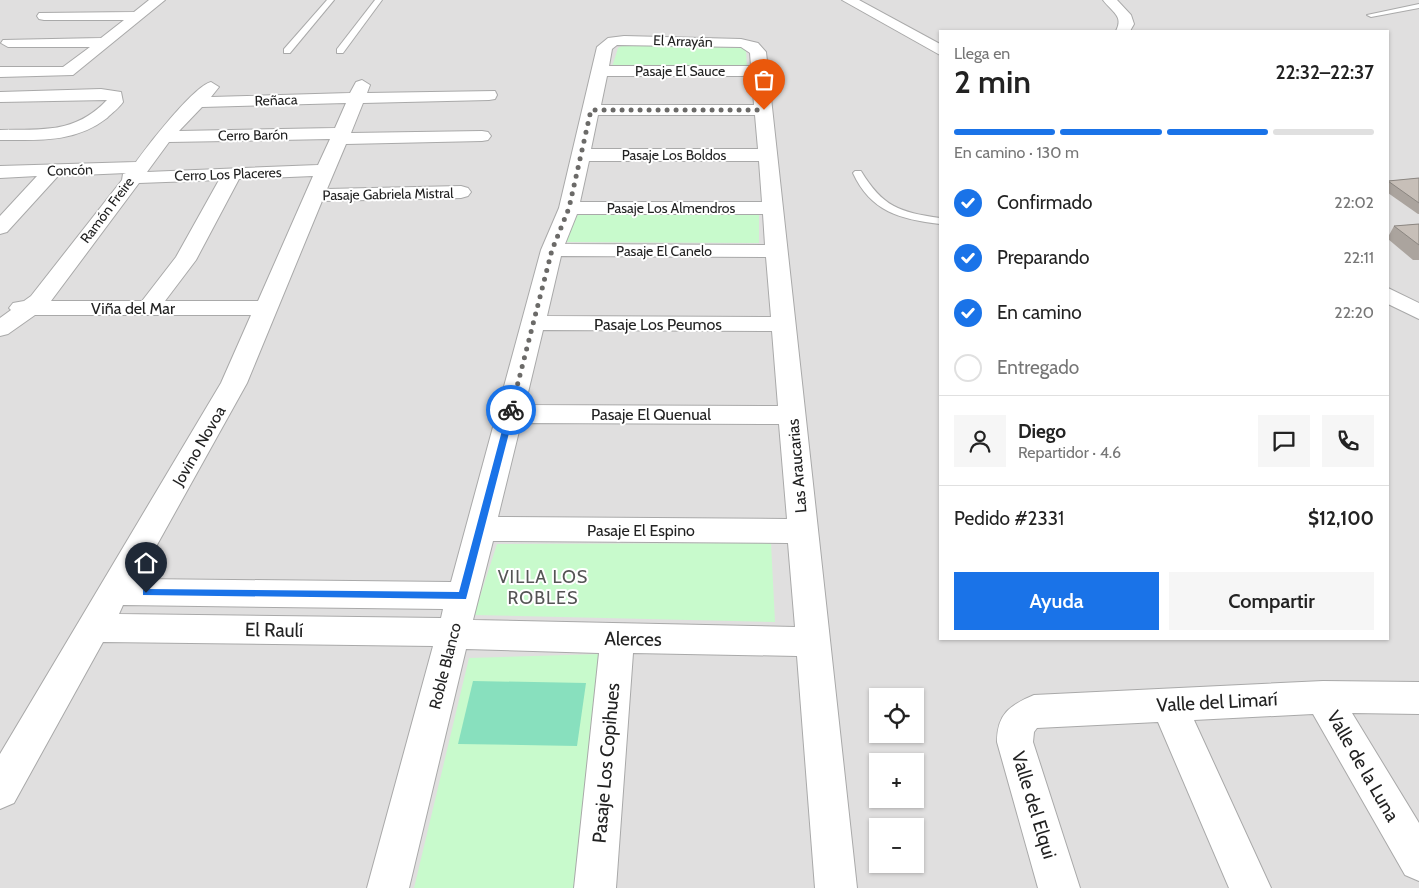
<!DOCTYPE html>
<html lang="es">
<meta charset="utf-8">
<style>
:root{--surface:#fff;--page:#f6f6f6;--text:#222;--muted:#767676;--line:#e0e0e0;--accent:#1a73e8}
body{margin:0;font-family:Cabin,sans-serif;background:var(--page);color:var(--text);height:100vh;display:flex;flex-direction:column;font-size:19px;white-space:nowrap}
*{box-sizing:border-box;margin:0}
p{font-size:16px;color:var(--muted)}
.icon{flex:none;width:28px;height:28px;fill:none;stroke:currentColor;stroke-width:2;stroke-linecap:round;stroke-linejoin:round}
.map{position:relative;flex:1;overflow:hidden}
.drawer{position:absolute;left:939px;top:30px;width:450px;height:610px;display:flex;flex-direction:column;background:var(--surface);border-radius:0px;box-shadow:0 1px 4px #0004}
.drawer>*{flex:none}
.buttons{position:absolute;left:869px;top:688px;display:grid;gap:10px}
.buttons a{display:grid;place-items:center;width:55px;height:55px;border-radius:0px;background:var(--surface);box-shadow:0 1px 4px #0004;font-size:25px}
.pin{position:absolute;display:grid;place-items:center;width:42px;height:42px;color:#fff;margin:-51px -21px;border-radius:50% 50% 50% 0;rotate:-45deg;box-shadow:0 0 5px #0007}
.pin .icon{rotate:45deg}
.courier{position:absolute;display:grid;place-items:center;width:50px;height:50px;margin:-25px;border:4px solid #1a73e8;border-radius:50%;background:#fff;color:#222;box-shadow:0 1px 6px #0007}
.summary em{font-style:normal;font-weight:600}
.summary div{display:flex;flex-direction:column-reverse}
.summary{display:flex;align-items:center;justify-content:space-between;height:85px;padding:0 15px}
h1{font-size:32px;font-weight:600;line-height:38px}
.bar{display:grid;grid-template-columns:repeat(4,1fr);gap:8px 5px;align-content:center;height:60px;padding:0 15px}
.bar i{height:6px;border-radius:4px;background:var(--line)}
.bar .selected{background:var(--accent)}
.bar p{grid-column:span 4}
.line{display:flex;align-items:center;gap:12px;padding:0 15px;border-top:1px solid var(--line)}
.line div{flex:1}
.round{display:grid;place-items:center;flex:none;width:52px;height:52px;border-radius:0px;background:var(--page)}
ol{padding:0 15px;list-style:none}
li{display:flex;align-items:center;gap:15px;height:55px}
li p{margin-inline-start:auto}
li .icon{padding:5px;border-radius:50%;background:var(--accent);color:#fff;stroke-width:4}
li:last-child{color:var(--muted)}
li i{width:28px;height:28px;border:2px solid var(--line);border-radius:50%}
.primary-button{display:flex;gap:10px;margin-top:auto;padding:10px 15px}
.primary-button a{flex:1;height:58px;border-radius:0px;background:var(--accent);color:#fff;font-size:20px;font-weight:600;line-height:58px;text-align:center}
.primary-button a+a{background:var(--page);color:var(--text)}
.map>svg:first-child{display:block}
.residential{fill:#e0dfdf;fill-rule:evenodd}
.park{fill:#c8facc}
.pitch{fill:#88e0be}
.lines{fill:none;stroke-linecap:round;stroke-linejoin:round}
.service-casing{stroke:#a9a9a9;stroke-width:2}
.minor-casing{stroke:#a9a9a9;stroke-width:2}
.tertiary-casing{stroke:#a9a9a9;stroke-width:2}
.service{fill:#fff;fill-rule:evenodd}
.minor{fill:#fff;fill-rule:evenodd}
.tertiary{fill:#fff;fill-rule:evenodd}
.wall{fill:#aba49e}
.building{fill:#c7bfb8;stroke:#8b8681}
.route{fill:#1a73e8}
.done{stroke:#6b6a68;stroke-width:5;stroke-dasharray:0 9}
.labels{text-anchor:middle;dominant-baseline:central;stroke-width:4;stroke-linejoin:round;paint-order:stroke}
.far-street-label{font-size:14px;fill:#222;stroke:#fff}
.street-label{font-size:16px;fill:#222;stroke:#fff}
.neighbourhood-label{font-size:18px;letter-spacing:1px;fill:#555;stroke:#fff}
.near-street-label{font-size:19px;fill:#222;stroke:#fff}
</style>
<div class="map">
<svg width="1419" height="888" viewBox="0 0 1419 888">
<rect width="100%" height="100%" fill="#f2efe9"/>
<path class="residential" d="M0,0H1419V888H0ZM940,31H1388V639H940ZM878,696H915V734H878ZM878,761H915V799H878ZM878,826H915V864H878Z"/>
<g class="park">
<polygon points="627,43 741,48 746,51 747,68 612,67 618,48"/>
<polygon points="579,212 759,214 759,243 565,242"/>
<polygon points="771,543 775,622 474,615 497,544"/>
<polygon points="601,654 575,888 414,888 469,658"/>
</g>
<polygon class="pitch" points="473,681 586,683 577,746 458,744"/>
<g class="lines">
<defs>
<g id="service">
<polygon points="327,0 334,0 290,53 284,53 284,49"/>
<polygon points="375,0 382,0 343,53 337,53 337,49"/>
<polygon points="1419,4 1419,8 1371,17 1367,15"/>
<path d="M855,171H861C883,207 899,212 940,218V224C900,219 871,212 853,173Z"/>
</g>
<g id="minor">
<polygon points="149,0 165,0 73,75 0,77 0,67 63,67 90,47 8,47 1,43 3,40 101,38 124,20 44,20 39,19 37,16 39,13 134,12"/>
<path d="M1103,0H1117L1131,15L1134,24L1130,31H1116C1124,16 1112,12 1103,0Z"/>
<path d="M624,36L741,39L758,43L766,52L857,888H815L797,656L633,653L616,888H574L599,653L466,649L409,888H367L433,646L103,642L14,803L0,809V754L221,383L251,315H35L8,334L0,336V318L11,310L9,308L13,303L24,301L31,296L122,180L123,174L126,173L58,176L7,232L0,234V216L37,176L0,178V166L136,162C149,144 194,86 211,82L219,87L211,97L350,93L356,82L362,80L370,85L367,93L495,91L497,95L495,99L489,100L363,103L351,133L482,131L488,132L491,136L488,140L482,141L346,144L327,189L461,186L468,188L471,192L468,196L461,198L322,201L247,383L138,579L451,582L541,250L559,208L597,47L608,38ZM617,45L741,47L750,53L751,66H609L612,49ZM607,76H752L754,105H601ZM346,103L335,128L179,131L202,107ZM598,115H755L758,149H591ZM330,139L318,165L147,172L169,142ZM589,161H759L762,202H580ZM313,176L258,301H165L196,260L239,179ZM219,180L176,257L142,301H51L139,183ZM577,214H763L765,245L565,244ZM561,256L766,257L771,317L547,316ZM543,330L772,331L778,406L525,405ZM521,423L779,424L787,519L498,517ZM493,541L788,543L795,627L473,620ZM123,605L443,609L441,618L119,614Z"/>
<path d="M101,89L121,92L123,102C119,108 112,113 107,118C75,143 39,140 0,140V130C42,129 75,134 107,100L0,102V92Z"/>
<path d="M1323,681L1419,682V714L1352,713L1419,823V881L1405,875L1313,714L1194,720L1271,888H1229L1158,722L1037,728L1034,732L1033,742L1080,888H1038L997,742C997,714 1010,705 1034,695Z"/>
</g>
<g id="tertiary">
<polygon points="842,0 859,0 940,44 940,55"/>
<polygon points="1388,288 1419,303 1419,319 1388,304"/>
</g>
</defs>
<use href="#service" class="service-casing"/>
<use href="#minor" class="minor-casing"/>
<use href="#tertiary" class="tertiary-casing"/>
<use href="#service" class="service"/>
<use href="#minor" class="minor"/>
<use href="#tertiary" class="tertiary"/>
</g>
<g class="wall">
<polygon points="1419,178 1419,214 1418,214 1388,193 1388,181"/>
<polygon points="1419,224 1419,260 1413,260 1388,239 1388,237 1394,226"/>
</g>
<g class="building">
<polygon points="1419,178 1419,203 1388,181"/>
<polygon points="1419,224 1419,245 1394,226"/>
</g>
<polygon class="route" points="508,408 515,410 466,599 143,595 143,590 146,589 459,592"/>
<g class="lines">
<polyline class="done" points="511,410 552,250 569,208 591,110 764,110"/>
</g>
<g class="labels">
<g class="far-street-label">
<text transform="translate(683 41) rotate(2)">El Arrayán</text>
<text x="680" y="71">Pasaje El Sauce</text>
<text transform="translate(276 100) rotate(-2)">Reñaca</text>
<text transform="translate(253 135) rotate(-1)">Cerro Barón</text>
<text x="674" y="155">Pasaje Los Boldos</text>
<text transform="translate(70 170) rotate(-2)">Concón</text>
<text transform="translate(228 174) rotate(-2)">Cerro Los Placeres</text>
<text transform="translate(388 194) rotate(-1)">Pasaje Gabriela Mistral</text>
<text x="671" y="208">Pasaje Los Almendros</text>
<text transform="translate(107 210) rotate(-53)">Ramón Freire</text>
<text x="664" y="251">Pasaje El Canelo</text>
</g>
<g class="street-label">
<text x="133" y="308">Viña del Mar</text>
<text x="658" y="324">Pasaje Los Peumos</text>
<text x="651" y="414">Pasaje El Quenual</text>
<text transform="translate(199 446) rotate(-60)">Jovino Novoa</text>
<text transform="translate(797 466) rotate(-95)">Las Araucarias</text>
<text x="641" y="530">Pasaje El Espino</text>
<text transform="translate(445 666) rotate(-76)">Roble Blanco</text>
</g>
<g class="neighbourhood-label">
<text x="543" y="577">VILLA LOS<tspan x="543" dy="21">ROBLES</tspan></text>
</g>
<g class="near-street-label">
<text transform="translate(274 630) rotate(1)">El Raulí</text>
<text transform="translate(633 639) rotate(1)">Alerces</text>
<text transform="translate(1217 702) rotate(-3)">Valle del Limarí</text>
<text transform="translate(606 763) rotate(-85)">Pasaje Los Copihues</text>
<text transform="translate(1363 766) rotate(60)">Valle de la Luna</text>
<text transform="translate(1034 805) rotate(73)">Valle del Elqui</text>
</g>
</g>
</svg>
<div class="buttons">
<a><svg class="icon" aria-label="locate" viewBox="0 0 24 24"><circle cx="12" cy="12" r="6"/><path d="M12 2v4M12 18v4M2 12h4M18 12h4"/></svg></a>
<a>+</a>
<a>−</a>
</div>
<div class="pin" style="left:764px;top:110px;background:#ea580c"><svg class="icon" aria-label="bag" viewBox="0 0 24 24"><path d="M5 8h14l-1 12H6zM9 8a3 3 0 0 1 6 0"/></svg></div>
<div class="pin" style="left:146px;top:593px;background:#1f2937"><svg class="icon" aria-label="home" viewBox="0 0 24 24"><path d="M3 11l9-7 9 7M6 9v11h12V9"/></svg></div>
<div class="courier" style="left:511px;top:410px"><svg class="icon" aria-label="bike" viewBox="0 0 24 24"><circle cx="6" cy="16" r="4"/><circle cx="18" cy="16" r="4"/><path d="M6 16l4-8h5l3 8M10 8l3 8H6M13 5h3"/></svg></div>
<section class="drawer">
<div class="summary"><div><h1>2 min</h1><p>Llega en</p></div><em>22:32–22:37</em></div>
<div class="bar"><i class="selected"></i><i class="selected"></i><i class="selected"></i><i></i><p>En camino · 130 m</p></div>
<ol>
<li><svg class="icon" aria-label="check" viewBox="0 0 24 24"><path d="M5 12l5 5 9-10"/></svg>Confirmado<p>22:02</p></li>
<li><svg class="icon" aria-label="check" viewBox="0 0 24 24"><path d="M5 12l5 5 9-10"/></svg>Preparando<p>22:11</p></li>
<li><svg class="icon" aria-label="check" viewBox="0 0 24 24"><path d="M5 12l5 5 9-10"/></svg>En camino<p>22:20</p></li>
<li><i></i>Entregado</li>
</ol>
<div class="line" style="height:90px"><a class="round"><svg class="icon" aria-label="person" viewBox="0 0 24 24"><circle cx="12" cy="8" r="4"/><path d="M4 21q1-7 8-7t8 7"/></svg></a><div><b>Diego</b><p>Repartidor · 4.6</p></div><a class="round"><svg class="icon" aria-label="chat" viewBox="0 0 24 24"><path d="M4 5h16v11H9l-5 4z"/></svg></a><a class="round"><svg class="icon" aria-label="phone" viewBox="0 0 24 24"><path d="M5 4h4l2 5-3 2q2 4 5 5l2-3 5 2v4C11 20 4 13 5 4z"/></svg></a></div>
<div class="line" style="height:65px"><div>Pedido #2331</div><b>$12,100</b></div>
<div class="primary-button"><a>Ayuda</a><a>Compartir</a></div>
</section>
</div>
